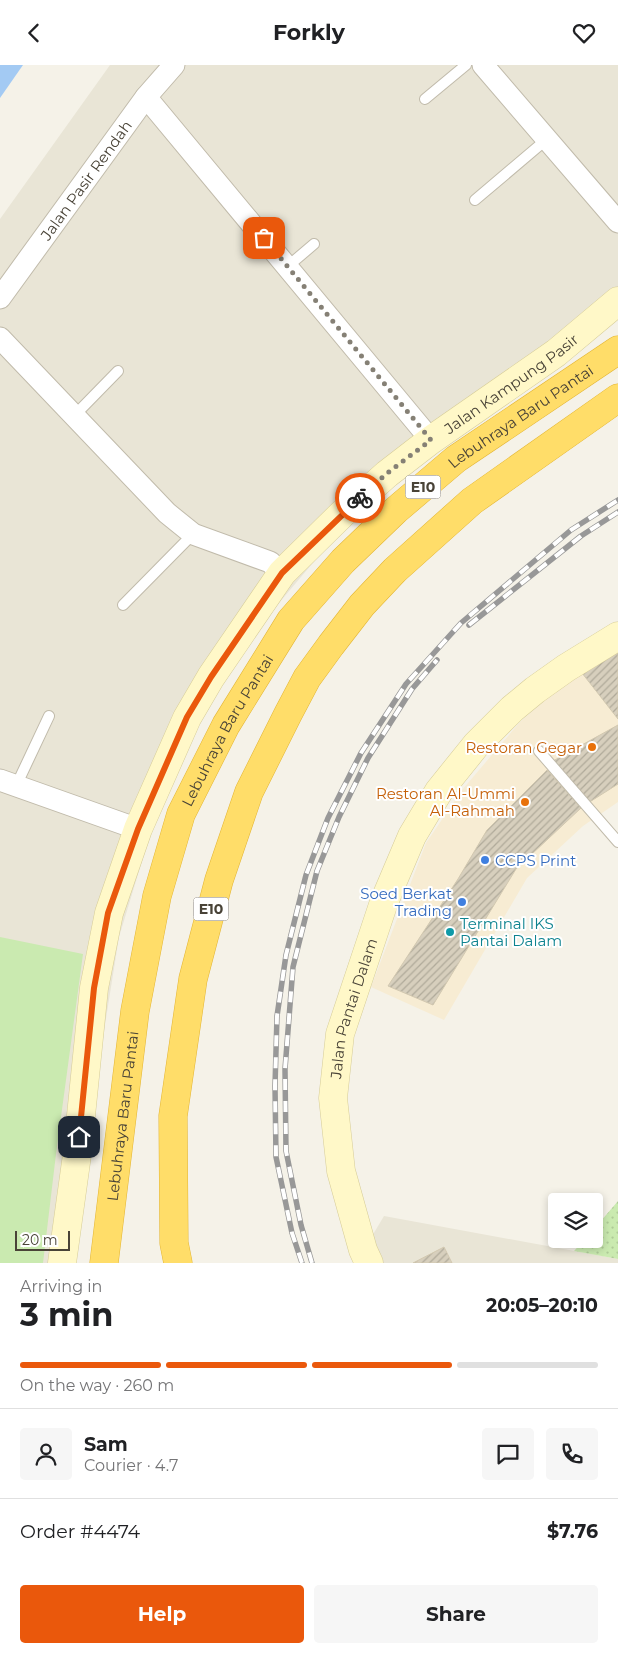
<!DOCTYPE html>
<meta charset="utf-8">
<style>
:root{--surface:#fff;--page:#f6f6f6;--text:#202124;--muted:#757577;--line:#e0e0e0;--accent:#ea580c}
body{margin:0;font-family:Montserrat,sans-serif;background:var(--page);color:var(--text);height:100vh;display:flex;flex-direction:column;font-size:19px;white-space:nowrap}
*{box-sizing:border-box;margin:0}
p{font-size:16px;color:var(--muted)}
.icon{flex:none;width:28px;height:28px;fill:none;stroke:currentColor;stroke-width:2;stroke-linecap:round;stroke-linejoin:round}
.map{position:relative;height:1198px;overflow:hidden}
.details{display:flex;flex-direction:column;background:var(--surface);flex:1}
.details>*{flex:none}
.buttons{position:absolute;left:548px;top:1128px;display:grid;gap:10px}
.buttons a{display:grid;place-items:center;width:55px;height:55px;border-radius:5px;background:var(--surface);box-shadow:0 2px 8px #0003;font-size:25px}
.scale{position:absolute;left:15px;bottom:12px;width:55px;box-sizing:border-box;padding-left:5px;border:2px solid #494337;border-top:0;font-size:14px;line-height:18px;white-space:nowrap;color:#494337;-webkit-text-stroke:4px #fff;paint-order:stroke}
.pin{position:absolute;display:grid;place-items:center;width:42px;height:42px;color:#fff;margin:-21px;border-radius:10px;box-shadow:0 2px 8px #0006}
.courier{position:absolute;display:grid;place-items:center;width:50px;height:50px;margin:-25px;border:4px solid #ea580c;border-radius:50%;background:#fff;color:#222;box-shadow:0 1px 6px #0007}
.overview em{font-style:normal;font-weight:700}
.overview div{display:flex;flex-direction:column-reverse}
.overview{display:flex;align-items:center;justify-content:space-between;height:85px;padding:0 20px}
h1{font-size:32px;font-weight:700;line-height:38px}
.bar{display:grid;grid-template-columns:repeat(4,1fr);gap:8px 5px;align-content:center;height:60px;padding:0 20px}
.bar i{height:6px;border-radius:4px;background:var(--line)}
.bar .selected{background:var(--accent)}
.bar p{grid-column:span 4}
.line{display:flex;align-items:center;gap:12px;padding:0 20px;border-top:1px solid var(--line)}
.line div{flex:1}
.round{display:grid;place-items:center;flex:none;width:52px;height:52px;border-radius:5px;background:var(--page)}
.cta{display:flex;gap:10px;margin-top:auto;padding:10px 20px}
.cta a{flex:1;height:58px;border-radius:5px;background:var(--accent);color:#fff;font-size:20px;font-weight:700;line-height:58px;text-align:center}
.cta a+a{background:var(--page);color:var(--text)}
header{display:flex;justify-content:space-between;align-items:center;height:65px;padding:0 20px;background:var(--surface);font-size:22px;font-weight:700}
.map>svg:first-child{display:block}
.residential{fill:#e9e5d6}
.commercial{fill:#f7ecd3}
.grass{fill:#caeab0}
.park{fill:url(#park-dots)}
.water{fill:#a3caf3}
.building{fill:url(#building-hatch);stroke:#d2c8b0}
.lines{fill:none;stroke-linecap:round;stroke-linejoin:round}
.lane-casing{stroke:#c1bbab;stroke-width:12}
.street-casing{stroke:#c1bbab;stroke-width:23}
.secondary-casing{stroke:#d6cc97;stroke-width:29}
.highway-casing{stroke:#e3b534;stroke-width:29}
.lane{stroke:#fff;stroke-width:10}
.street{stroke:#fff;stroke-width:21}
.secondary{stroke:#fff8c8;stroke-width:28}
.highway{stroke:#ffdd69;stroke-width:28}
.rail-casing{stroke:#989898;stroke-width:5.5}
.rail{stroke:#fff;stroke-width:4;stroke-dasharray:11;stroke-linecap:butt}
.done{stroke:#858075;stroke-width:5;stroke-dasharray:0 9}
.route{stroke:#ea580c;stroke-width:6}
.food-dot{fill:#e8710a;stroke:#fff;stroke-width:2}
.shop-dot{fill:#3f7fe0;stroke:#fff;stroke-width:2}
.culture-dot{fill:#0f9aa8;stroke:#fff;stroke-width:2}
.labels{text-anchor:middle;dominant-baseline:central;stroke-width:4;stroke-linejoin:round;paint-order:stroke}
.shield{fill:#fff;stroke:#807b73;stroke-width:1}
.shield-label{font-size:14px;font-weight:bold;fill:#494337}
.street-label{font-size:15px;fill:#494337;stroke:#fff}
.food-label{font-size:15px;fill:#c56008;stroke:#fff;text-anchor:end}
.shop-label{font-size:15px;fill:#366cbe;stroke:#fff;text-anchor:start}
.culture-label{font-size:15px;fill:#0d838f;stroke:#fff;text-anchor:start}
</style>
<header><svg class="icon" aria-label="back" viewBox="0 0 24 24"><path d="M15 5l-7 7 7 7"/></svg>Forkly<svg class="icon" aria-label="heart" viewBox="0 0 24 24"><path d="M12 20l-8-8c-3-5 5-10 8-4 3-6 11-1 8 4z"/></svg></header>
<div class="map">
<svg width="618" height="1198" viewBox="0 0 618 1198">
<defs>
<pattern id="park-dots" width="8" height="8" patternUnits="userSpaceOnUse" patternTransform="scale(1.25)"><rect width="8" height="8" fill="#caeab0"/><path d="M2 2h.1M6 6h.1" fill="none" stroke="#afca98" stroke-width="1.8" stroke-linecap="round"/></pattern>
<pattern id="building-hatch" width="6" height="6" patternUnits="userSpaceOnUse" patternTransform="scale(1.25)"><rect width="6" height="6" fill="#d7cfbd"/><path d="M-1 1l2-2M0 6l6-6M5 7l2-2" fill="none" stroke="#b0aa9a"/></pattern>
</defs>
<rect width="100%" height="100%" fill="#f5f2e8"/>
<g class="residential">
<polygon points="110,0 618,0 618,246 492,334 333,474 279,538 220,618 189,676 166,726 143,793 119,872 104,966 72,1198 0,1198 0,154"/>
<polygon points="384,1151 618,1194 618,1198 356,1198"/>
</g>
<polygon class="commercial" points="618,583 618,737 583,761 527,813 444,955 371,922 426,778 462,725 520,657 572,611"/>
<polygon class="grass" points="0,872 83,889 56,1089 43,1198 0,1198"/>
<polygon class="park" points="618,1136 618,1194 574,1186 585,1174 594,1174 594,1164"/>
<polygon class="water" points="0,0 23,0 0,33"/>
<g class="building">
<polygon points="618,588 618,654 582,608"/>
<polygon points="618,660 618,719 588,738 553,696"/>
<polygon points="547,705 581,743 516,804 433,940 388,921 458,814 487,765"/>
<polygon points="444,1182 452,1198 413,1198"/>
</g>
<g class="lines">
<defs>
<g id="lane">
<polyline points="425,34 466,0"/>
<polyline points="475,135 547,74"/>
<polyline points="287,202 314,179"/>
<polyline points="74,351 118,306"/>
<polyline points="123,540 193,469"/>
<polyline points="539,686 618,777"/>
<polyline points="16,721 49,651"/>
</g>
<g id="street">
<polyline points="483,0 618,157"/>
<polyline points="146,32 431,375"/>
<path id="s1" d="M0,233L146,32L174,0"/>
<polyline points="0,273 167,448 193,469 270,497 282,508"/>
<polyline points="0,715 138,764"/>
</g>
<g id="secondary">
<path id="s2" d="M62,1198L77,1090L94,923L109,848L138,764L187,653L211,612L282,508L342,449L387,409L431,375L556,288L618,236"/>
<path id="s3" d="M369,1198L363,1185L341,1106L333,1033L340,969L384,837L412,771L439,726L476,680L512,644L535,625L566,603L618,571"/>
</g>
<g id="highway">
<path id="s4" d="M104,1198L135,946L157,831L181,749L226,660L291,555L343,496L396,445L456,394L618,285"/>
<polyline points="178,1198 174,1178 173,1051 193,914 219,815 249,727 288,649 307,613 331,580 362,540 395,505 472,436 618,333"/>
</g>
</defs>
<use href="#lane" class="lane-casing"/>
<use href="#street" class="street-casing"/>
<use href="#secondary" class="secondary-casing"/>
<use href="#highway" class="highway-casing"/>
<use href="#lane" class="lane"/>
<use href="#street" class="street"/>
<use href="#secondary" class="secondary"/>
<use href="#highway" class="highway"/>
<defs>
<g id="rail">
<polyline points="469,560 581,471 618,447"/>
<polyline points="302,1198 292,1168 276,1092 275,1021 277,951 286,890 306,810 328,753 361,688 406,619 461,558 571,465 618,435"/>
<polyline points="312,1198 301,1160 286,1086 285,1004 293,902 317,806 339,752 368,693 412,624 437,595"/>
</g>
</defs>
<use href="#rail" class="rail-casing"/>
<use href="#rail" class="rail"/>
</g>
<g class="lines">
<polyline class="done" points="264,173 431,375 386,409 360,433"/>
<polyline class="route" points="79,1072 94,923 108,848 138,764 187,652 211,612 282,508 360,433"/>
</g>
<g class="food-dot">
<circle cx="592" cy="682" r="5"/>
<circle cx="525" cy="737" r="5"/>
</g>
<g class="shop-dot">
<circle cx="485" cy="795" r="5"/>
<circle cx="462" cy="837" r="5"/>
</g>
<circle class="culture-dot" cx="450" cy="867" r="5"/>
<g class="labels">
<g class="shield">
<rect x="405.5" y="410.5" width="35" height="23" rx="4"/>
<rect x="193.5" y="832.5" width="35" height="23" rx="4"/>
</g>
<g class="shield-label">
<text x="423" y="422">E10</text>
<text x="211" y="844">E10</text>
</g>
<g class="street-label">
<text stroke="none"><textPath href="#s1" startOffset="146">Jalan Pasir Rendah</textPath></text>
<text stroke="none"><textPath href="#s2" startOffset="1035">Jalan Kampung Pasir</textPath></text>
<text stroke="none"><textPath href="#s4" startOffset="988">Lebuhraya Baru Pantai</textPath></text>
<text stroke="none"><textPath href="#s4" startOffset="552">Lebuhraya Baru Pantai</textPath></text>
<text stroke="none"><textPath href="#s3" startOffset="262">Jalan Pantai Dalam</textPath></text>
<text stroke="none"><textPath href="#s4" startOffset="148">Lebuhraya Baru Pantai</textPath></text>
</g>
<g class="food-label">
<text x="582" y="682">Restoran Gegar</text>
<text x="515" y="728">Restoran Al-Ummi<tspan x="515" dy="17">Al-Rahmah</tspan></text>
</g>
<g class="shop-label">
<text x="495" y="795">CCPS Print</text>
<text x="452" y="828" text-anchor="end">Soed Berkat<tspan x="452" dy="17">Trading</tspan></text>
</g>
<g class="culture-label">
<text x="460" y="858">Terminal IKS<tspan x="460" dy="17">Pantai Dalam</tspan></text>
</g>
</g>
</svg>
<div class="buttons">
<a><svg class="icon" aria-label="layers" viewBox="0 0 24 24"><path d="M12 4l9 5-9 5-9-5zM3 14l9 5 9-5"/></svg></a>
</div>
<div class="scale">20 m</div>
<div class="pin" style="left:264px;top:173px;background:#ea580c"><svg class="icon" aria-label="bag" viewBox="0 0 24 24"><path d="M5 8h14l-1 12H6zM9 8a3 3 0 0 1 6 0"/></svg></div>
<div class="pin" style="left:79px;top:1072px;background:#1f2937"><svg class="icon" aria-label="home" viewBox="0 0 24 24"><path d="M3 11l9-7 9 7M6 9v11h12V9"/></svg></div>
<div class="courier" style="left:360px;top:433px"><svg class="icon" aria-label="bike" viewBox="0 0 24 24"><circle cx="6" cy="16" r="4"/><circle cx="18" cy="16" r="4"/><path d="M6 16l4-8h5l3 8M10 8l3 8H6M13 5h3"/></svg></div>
</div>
<section class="details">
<div class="overview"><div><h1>3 min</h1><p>Arriving in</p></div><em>20:05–20:10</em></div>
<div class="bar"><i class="selected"></i><i class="selected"></i><i class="selected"></i><i></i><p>On the way · 260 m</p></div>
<div class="line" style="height:90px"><a class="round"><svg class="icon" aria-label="person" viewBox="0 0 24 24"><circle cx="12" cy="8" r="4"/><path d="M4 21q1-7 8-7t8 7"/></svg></a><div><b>Sam</b><p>Courier · 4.7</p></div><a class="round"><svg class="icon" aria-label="chat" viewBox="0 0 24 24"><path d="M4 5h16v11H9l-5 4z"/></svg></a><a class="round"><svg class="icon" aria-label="phone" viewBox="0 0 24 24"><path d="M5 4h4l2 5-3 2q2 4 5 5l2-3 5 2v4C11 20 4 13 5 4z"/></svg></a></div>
<div class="line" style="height:65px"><div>Order #4474</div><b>$7.76</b></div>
<div class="cta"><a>Help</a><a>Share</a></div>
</section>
